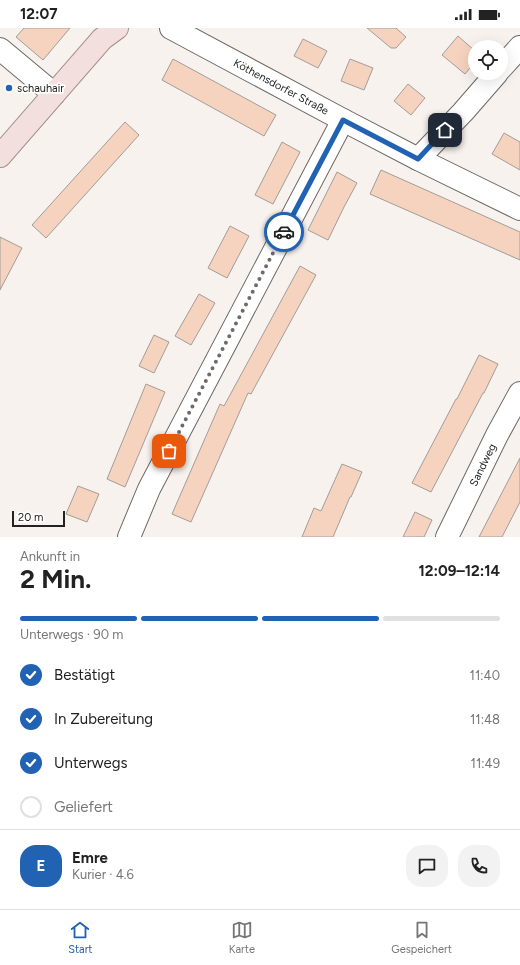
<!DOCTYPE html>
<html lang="de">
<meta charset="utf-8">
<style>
:root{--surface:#fff;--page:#f2f2f2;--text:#222;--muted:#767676;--line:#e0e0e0;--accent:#2162b3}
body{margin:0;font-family:Figtree,sans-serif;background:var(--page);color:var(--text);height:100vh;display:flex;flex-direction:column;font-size:15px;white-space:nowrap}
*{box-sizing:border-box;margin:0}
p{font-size:13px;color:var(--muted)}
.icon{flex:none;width:22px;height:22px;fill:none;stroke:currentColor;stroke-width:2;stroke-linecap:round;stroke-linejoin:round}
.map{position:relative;height:509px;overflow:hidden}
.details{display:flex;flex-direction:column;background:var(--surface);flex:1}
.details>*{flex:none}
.fabs{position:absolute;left:468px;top:12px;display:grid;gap:8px}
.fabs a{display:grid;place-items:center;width:40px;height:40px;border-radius:50%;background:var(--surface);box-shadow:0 4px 16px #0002;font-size:20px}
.scale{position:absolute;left:12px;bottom:10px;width:53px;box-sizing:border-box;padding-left:4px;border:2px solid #242220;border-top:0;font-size:11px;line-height:14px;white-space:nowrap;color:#242220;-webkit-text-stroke:3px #fff;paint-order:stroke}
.pin{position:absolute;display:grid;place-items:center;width:34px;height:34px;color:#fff;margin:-17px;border-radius:8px;box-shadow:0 2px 6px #0006}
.courier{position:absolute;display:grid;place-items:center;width:40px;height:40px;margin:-20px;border:3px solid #2162b3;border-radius:50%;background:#fff;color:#222;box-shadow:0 1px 5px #0007}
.head em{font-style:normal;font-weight:700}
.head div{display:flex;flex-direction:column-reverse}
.head{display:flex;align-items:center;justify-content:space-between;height:68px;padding:0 20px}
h1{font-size:26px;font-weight:700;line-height:30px}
.bar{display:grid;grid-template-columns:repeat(4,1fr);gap:6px 4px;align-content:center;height:48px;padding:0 20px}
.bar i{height:5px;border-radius:3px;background:var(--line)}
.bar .on{background:var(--accent)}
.bar p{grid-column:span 4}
.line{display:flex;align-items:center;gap:10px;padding:0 20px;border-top:1px solid var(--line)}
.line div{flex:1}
.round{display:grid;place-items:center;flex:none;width:42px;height:42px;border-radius:16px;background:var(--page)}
ol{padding:0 20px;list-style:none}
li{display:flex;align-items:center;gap:12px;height:44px}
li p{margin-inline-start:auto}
li .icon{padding:4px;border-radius:50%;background:var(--accent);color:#fff;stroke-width:4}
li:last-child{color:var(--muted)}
li i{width:22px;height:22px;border:2px solid var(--line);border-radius:50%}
.status{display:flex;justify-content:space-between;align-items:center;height:28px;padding:0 20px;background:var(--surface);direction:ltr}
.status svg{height:11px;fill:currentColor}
.tabs{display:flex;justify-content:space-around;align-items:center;height:56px;border-top:1px solid var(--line);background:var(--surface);font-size:11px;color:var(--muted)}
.tabs a{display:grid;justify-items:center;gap:2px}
.tabs .on{color:var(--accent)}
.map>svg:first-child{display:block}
.building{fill:#f6d3bf;stroke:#a29c99}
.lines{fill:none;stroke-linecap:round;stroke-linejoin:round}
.minor-casing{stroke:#6e6865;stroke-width:24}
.major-casing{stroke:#a5908d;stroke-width:24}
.minor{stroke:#fff;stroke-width:22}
.major{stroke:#f3e0de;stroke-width:22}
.done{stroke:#6e6b68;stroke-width:4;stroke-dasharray:0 7.2}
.route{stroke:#2162b3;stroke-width:5}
.poi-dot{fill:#2162b3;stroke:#fff;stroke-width:1.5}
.labels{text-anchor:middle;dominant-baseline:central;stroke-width:3.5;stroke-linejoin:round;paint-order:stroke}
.street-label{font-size:11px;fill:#242220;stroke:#fff}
.poi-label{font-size:11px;fill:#242220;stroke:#fff;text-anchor:start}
</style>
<div class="status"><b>12:07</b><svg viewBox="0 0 49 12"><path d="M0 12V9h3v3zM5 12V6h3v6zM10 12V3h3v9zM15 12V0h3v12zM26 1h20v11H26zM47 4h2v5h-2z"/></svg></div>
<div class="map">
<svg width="520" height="509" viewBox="0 0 520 509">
<rect width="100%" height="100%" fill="#f8f2ee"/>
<g class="building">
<polygon points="24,0 70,0 43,32 16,9"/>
<polygon points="367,0 396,0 406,9 396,20 391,20"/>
<polygon points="458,8 475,23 475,34 465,46 442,27"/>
<polygon points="303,11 327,23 318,40 294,28"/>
<polygon points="173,31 276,87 264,108 162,52"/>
<polygon points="350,31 373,40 364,62 341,53"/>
<polygon points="408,56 425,70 411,87 394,73"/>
<polygon points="125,94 139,107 46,210 32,197"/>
<polygon points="504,105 520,114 520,142 492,126"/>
<polygon points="282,114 300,124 273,176 255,167"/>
<polygon points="381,142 520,204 520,232 370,166"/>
<polygon points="337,144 357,155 344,179 328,212 308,202"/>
<polygon points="230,198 249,208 227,250 208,240"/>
<polygon points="0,209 22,220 0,262"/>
<polygon points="300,238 316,247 251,366 248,365 191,494 172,486 220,376 224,378"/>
<polygon points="199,266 215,275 191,317 175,308"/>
<polygon points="154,307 169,314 154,345 139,338"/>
<polygon points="479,327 498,336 484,365 483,365 431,464 412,455 456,371 457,371"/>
<polygon points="146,356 165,364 125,459 107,451"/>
<polygon points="520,430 520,474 502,509 479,509"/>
<polygon points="342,436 362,444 351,469 350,469 333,509 302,509 314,480 321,483"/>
<polygon points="78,458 99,466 87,494 66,486"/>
<polygon points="415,484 432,492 424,509 403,509"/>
</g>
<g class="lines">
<defs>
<g id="minor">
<polyline points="171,0 343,92 418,131 520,181"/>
<polyline points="0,21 54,66"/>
<polyline points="501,40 520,19"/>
<polyline points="418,131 463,84 497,45"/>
<polyline points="129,509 149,461 343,92"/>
<polyline points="447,509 497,407 520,365"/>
</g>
<polyline id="major" points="0,128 102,11 117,0"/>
</defs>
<use href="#minor" class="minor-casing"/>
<use href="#major" class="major-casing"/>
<use href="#minor" class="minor"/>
<use href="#major" class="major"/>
</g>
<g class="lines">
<polyline class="done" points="169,423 284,204"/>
<polyline class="route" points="284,204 343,92 418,131 445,102"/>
</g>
<circle class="poi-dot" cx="9" cy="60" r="4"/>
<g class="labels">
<g class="street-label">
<text transform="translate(281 59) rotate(28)">Köthensdorfer Straße</text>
<text transform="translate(483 437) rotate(-64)">Sandweg</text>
</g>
<g class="poi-label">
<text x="17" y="60">schauhair</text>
</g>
</g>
</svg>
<div class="fabs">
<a><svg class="icon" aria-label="locate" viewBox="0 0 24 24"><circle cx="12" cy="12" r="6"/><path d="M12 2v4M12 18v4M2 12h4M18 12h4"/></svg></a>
</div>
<div class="scale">20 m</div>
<div class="pin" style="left:169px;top:423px;background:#ea580c"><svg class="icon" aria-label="bag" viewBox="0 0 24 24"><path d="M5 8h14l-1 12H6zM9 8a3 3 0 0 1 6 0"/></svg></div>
<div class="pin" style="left:445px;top:102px;background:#1f2937"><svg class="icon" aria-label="home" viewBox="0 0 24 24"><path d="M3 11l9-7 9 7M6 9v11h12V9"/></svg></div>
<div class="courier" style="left:284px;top:204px"><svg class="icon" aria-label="car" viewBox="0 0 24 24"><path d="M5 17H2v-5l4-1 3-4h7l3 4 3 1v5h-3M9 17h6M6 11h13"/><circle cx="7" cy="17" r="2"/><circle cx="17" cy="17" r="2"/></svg></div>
</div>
<section class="details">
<div class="head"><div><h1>2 Min.</h1><p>Ankunft in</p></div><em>12:09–12:14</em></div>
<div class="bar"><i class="on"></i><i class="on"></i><i class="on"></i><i></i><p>Unterwegs · 90 m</p></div>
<ol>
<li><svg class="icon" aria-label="check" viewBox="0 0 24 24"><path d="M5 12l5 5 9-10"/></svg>Bestätigt<p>11:40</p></li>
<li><svg class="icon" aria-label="check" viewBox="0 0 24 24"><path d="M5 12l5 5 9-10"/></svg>In Zubereitung<p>11:48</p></li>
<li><svg class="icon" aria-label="check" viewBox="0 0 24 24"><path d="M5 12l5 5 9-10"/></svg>Unterwegs<p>11:49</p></li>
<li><i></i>Geliefert</li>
</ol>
<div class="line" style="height:72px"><b class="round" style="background:var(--accent);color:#fff">E</b><div><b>Emre</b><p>Kurier · 4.6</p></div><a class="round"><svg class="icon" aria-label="chat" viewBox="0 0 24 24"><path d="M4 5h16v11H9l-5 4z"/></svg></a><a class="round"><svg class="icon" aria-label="phone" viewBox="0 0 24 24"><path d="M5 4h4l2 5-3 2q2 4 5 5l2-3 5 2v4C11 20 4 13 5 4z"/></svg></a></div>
</section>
<nav class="tabs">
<a class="on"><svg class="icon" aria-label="home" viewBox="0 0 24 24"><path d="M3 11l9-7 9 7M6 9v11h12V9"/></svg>Start</a>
<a><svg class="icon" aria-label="map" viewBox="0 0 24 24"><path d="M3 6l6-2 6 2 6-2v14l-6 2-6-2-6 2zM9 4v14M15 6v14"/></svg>Karte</a>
<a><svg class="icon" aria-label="saved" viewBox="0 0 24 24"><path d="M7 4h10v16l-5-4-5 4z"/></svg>Gespeichert</a>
</nav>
